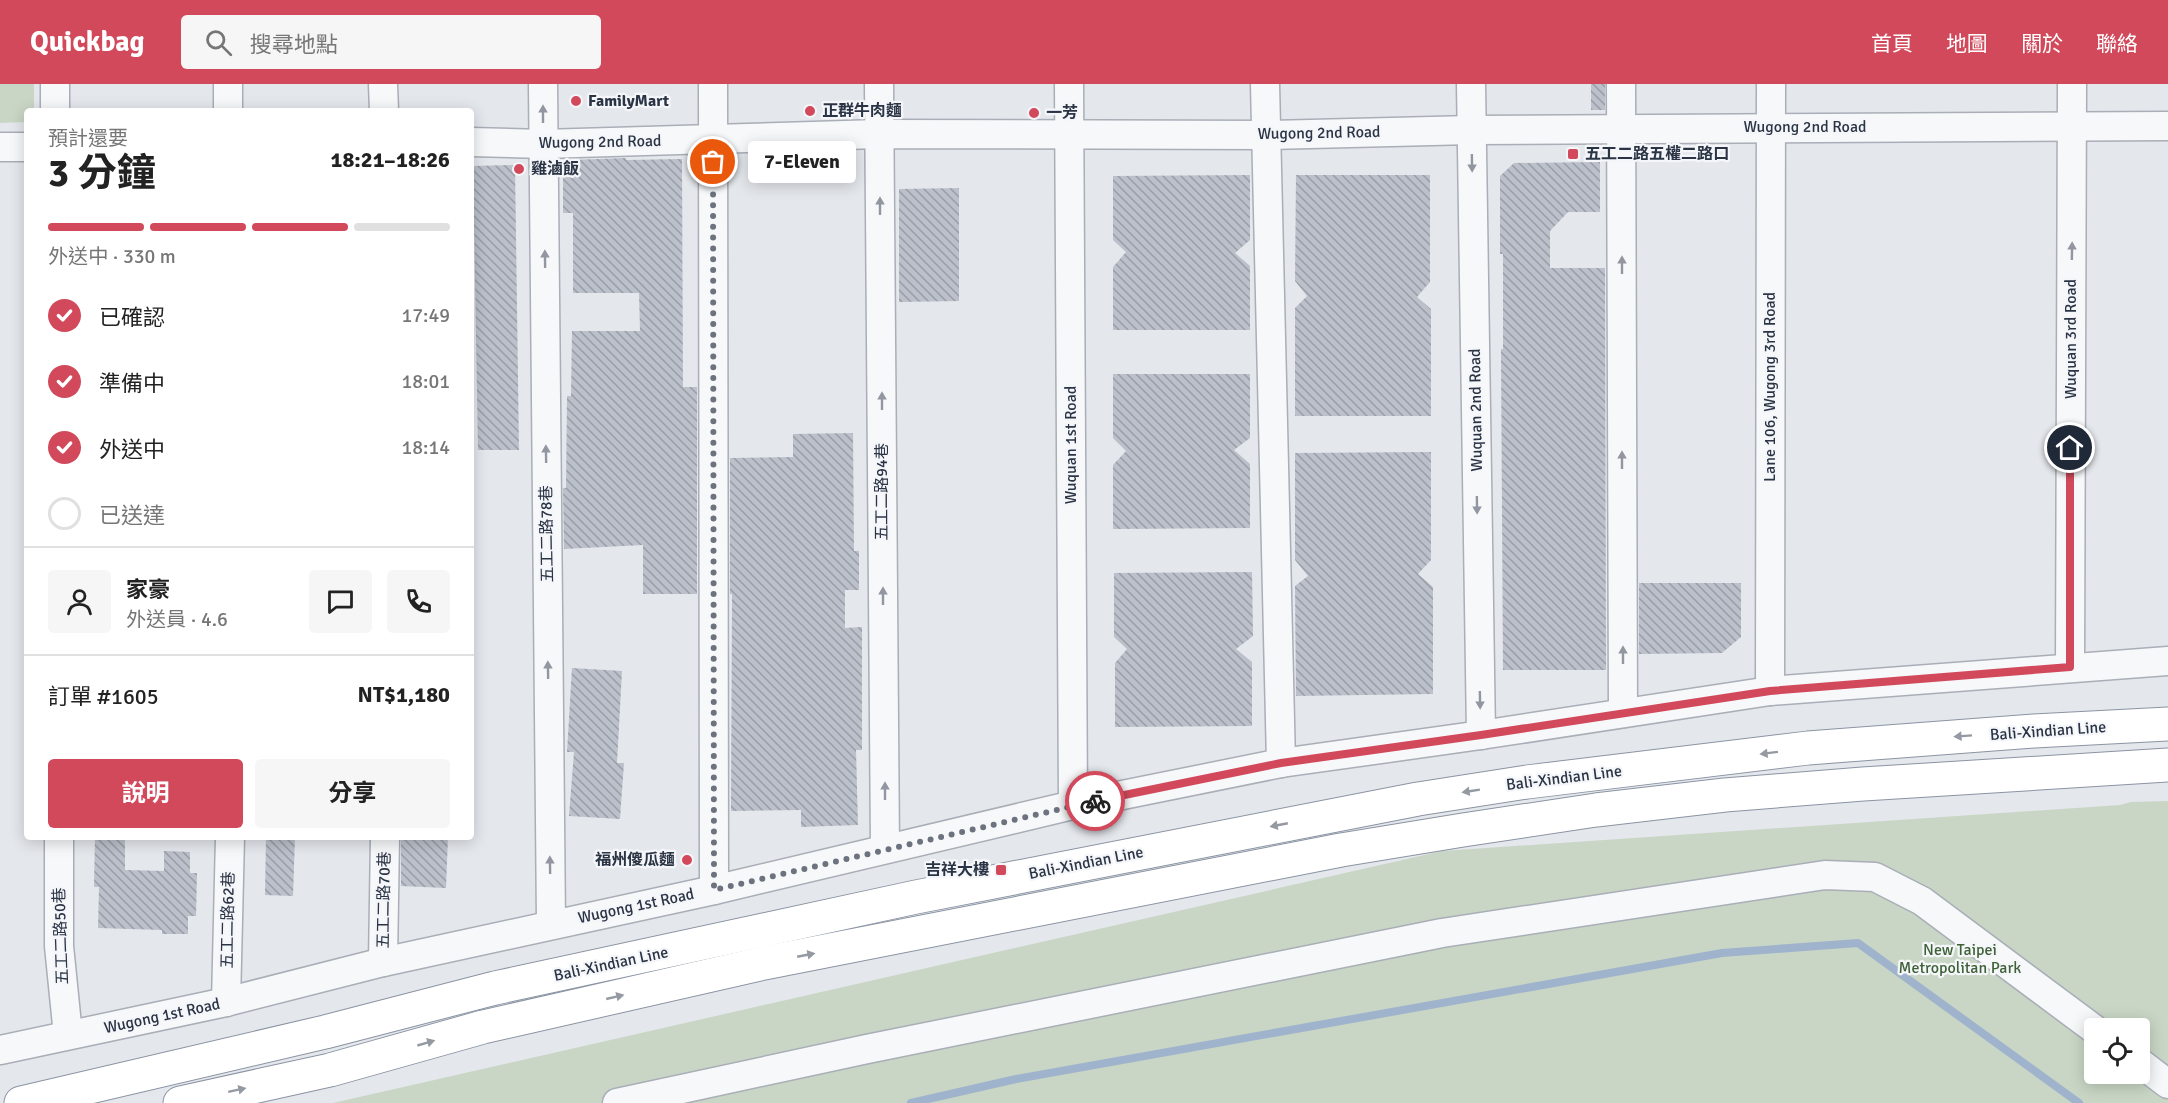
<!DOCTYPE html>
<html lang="zh-TW">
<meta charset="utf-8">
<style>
:root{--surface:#fff;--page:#f6f6f6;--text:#222;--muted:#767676;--line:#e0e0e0;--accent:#d1495b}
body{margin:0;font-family:Signika,"Noto Sans TC",sans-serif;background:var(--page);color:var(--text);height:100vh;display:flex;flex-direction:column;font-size:22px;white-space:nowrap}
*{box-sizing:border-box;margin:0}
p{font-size:20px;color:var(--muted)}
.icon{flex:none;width:33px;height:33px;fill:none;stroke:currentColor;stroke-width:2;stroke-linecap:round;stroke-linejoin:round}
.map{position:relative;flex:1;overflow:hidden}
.side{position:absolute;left:24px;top:24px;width:450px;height:732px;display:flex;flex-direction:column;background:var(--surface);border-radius:6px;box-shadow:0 3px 15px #0003}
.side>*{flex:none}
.buttons{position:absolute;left:2084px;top:934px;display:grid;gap:12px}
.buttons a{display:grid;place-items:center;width:66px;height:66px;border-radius:6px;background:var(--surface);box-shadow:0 3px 15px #0003;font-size:30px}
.pin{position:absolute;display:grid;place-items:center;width:51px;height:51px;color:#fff;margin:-26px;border:3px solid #fff;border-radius:50%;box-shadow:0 2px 6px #0007}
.courier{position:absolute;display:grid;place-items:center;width:60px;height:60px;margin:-30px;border:4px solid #d1495b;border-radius:50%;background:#fff;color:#222;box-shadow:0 2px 8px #0007}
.bubble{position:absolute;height:42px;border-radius:6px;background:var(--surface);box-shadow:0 3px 15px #0003;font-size:20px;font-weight:700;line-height:42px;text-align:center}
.overview em{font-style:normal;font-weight:700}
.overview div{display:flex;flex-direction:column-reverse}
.overview{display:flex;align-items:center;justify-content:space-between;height:102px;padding:0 24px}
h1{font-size:39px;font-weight:700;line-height:45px}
.bar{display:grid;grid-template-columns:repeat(4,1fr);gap:9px 6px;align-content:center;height:72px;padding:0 24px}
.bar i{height:8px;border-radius:4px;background:var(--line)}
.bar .selected{background:var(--accent)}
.bar p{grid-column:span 4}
.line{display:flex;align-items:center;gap:15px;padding:0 24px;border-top:2px solid var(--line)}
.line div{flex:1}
.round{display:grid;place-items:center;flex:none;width:63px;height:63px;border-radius:6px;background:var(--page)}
ol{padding:0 24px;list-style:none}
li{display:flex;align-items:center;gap:18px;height:66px}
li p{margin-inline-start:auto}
li .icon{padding:6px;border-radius:50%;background:var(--accent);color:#fff;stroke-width:4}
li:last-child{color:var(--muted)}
li i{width:33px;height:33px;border:3px solid var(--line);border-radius:50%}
.cta{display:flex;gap:12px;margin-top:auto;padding:12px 24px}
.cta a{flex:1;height:69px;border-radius:6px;background:var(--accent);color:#fff;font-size:24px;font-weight:700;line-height:69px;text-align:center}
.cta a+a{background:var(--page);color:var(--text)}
header{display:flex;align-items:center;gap:36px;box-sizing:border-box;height:84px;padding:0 30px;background:var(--accent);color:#fff}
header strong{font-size:28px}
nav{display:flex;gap:33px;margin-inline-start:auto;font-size:21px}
.search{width:420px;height:54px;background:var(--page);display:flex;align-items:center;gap:15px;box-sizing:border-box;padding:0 21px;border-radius:6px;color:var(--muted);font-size:22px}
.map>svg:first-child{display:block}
.green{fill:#c9d6c5;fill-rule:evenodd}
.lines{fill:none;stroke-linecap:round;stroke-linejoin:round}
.stream{stroke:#9fb4cc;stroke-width:8}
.building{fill:url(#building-back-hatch)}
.minor-casing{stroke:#a9aeb7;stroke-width:31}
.highway-casing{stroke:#8b94a3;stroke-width:35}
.minor{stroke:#f7f8fa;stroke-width:28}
.highway{stroke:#fff;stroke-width:33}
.oneway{fill:#9196a0}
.oneway2{fill:#959aa2}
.done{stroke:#6c737f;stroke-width:6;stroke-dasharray:0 10.8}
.route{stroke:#d1495b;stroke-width:8}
.poi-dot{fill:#d1495b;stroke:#f4f6f9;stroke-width:2}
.labels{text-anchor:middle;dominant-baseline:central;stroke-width:4.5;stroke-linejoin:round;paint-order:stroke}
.poi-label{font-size:16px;font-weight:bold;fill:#2b3445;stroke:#f4f6f9;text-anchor:start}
.street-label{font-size:16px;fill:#2b3445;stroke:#f4f6f9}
.park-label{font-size:16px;fill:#3f6138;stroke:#f4f6f9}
</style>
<header>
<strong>Quickbag</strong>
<div class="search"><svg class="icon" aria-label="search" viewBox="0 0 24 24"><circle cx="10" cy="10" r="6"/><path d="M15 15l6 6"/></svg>搜尋地點</div>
<nav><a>首頁</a><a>地圖</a><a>關於</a><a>聯絡</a></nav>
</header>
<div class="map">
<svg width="2168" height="1019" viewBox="0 0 2168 1019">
<defs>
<pattern id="building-back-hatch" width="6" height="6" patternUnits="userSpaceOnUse" patternTransform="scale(1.5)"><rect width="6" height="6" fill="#bbc0ca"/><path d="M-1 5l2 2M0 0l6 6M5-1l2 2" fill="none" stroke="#989da6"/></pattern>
</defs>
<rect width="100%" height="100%" fill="#e4e7ec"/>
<g class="green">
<polygon points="0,0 34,0 34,27 27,27 27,38 0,39"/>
<path d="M2168,717V1019H333L1442,767L2120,721L2131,718ZM2094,945H2139V990H2094Z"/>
</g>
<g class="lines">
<polyline class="stream" points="911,1019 1016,995 1722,869 1858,859 2079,1019"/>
</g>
<g class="building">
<rect x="1591" y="0" width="14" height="26"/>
<polygon points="626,74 626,76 682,75 683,303 697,303 697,510 643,510 643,461 564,465 563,404 566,404 567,312 571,312 572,247 640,247 639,209 573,209 573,129 563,129 563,85 571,76"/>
<polygon points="1600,78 1600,128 1568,128 1550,147 1550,184 1605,184 1606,586 1503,586 1501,265 1503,265 1503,170 1500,170 1500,92 1514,79"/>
<polygon points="515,81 519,366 478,366 473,82"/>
<polygon points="1250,91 1250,156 1235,169 1250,182 1250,246 1113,246 1113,183 1126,168 1113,156 1113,92"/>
<polygon points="1296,91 1430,91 1430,198 1417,213 1431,225 1431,332 1295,332 1295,224 1307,212 1295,197"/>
<polygon points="959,104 959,217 899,218 899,105"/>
<polygon points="1113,290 1250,290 1250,354 1234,366 1250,380 1250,444 1113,445 1113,381 1126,367 1113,354"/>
<polygon points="853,349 854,467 859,467 859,506 845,506 845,544 862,543 862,666 856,666 858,741 801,743 801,726 731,727 732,510 730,510 730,374 793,373 793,350"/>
<polygon points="1431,368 1431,476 1418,490 1433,503 1433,610 1296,612 1295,502 1308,492 1295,476 1295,369"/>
<polygon points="1252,488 1253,552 1236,565 1252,578 1252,642 1115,643 1115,579 1127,565 1114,553 1114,489"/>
<polygon points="1639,499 1741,499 1741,553 1722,569 1639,570"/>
<polygon points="572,584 622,587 617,679 624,679 620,735 569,732 574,668 567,668"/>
<polygon points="95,753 125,753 125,786 164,787 164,767 190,768 190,789 197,789 196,832 188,832 188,850 162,850 162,846 98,844 99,803 94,803"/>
<polygon points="266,753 295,753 293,812 265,811"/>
<polygon points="401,753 448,753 446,804 401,802"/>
</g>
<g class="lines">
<defs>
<g id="minor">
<polyline points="55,0 55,27"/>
<polyline points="228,0 228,27"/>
<polyline points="383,0 384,27"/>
<polyline points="543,0 551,840"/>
<polyline points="713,0 714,806"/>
<polyline points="879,0 885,765"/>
<polyline points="1069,0 1073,721"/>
<polyline points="1265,0 1281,679"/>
<polyline points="1471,0 1481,651"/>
<polyline points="1621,0 1623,629"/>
<polyline points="471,58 543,60 879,50 1266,51 1472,46 2168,42"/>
<polyline points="0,63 27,63"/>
<polyline points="2070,583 2072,0"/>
<polyline points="1770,607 1771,0"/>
<polyline points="59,753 59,862 68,951"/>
<polyline points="383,878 385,753"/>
<polyline points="226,918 230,753"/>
<polyline points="0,966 226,918 383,878 714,806 1073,721 1281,679 1481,651 1770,607 2168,577"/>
<polyline points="2139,978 2168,1000"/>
<polyline points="617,1019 867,965 1442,849 1825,791 1875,793 1922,817 2094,945"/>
</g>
<g id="highway">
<polyline points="21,1019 325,948 495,904 916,813 1418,715 1527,698 1808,664 2034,647 2168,640"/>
<polyline points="180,1019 330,986 483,943 764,879 1341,766 1463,746 1596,726 1725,711 1863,700 2168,681"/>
</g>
</defs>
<use href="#minor" class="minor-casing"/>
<use href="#highway" class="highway-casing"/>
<use href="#minor" class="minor"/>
<use href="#highway" class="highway"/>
</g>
<defs><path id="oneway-solid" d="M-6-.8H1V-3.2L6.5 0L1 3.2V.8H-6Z" transform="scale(1.5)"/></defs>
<g class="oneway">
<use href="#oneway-solid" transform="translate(543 30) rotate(-90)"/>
<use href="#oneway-solid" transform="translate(1472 79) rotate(89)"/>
<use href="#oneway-solid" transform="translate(880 122) rotate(-90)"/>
<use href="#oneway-solid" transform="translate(2072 167) rotate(-89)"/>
<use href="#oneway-solid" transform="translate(545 175) rotate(-91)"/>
<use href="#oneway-solid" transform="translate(1622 181) rotate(-90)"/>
<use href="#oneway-solid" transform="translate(882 317) rotate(-90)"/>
<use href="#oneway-solid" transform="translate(546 370) rotate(-91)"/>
<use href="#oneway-solid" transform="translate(1622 376) rotate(-90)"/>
<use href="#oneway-solid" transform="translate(1477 421) rotate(89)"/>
<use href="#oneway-solid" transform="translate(883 512) rotate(-90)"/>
<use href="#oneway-solid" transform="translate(1623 571) rotate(-90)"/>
<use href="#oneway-solid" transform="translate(548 586) rotate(-91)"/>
<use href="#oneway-solid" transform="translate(1480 616) rotate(89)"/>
<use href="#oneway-solid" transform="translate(885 707) rotate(-90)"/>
<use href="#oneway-solid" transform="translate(550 781) rotate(-91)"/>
</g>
<g class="oneway2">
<use href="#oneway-solid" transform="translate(1963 652) rotate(176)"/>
<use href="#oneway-solid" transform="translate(1769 669) rotate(173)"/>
<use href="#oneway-solid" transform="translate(1471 707) rotate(171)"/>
<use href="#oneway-solid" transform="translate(1279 741) rotate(169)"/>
<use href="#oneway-solid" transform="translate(806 871) rotate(-11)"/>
<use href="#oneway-solid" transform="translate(615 913) rotate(-13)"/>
<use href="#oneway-solid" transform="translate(426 959) rotate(-16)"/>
<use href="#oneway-solid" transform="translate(237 1006) rotate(-12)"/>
</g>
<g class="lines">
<polyline class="done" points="713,78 714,806 1095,717"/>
<polyline class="route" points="1095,717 1281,679 1481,651 1770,607 2070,583 2070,364"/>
</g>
<g class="poi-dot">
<circle cx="576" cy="17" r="6"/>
<circle cx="810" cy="27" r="6"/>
<circle cx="1034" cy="29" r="6"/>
<rect x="1567" y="64" width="12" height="12" rx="3"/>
<circle cx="519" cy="85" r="6"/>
<circle cx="687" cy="776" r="6"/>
<rect x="995" y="780" width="12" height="12" rx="3"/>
</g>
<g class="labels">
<g class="poi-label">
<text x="588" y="17">FamilyMart</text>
<text x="822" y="27">正群牛肉麵</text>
<text x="1046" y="29">一芳</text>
<text x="1585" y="70">五工二路五權二路口</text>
<text x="531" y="85">雞滷飯</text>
<text x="675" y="776" text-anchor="end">福州傻瓜麵</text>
<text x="989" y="786" text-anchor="end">吉祥大樓</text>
</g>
<g class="street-label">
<text x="1805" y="43">Wugong 2nd Road</text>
<text transform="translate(1319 49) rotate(-1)">Wugong 2nd Road</text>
<text transform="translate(600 58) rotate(-1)">Wugong 2nd Road</text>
<text transform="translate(2071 255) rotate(-90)">Wuquan 3rd Road</text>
<text transform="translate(1770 303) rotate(-90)">Lane 106, Wugong 3rd Road</text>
<text transform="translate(1476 326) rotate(-91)">Wuquan 2nd Road</text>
<text transform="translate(1071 361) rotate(-90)">Wuquan 1st Road</text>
<text transform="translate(882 408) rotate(-90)">五工二路94巷</text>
<text transform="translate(547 450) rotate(-91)">五工二路78巷</text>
<text transform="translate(2048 647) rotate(-4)">Bali-Xindian Line</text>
<text transform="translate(1564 694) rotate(-7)">Bali-Xindian Line</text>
<text transform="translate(1086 779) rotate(-11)">Bali-Xindian Line</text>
<text transform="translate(384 816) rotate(-89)">五工二路70巷</text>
<text transform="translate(636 822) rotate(-12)">Wugong 1st Road</text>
<text transform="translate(228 836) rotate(-89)">五工二路62巷</text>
<text transform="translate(61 852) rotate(-92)">五工二路50巷</text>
<text transform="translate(611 880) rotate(-12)">Bali-Xindian Line</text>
<text transform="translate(162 932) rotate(-12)">Wugong 1st Road</text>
</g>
<g class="park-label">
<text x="1960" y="866">New Taipei<tspan x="1960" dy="18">Metropolitan Park</tspan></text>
</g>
</g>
</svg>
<div class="buttons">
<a><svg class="icon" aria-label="locate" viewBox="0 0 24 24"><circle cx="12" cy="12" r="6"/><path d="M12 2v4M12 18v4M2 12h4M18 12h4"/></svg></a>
</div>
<div class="pin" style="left:713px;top:78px;background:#ea580c"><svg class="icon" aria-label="bag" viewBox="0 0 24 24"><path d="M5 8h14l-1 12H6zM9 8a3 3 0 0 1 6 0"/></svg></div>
<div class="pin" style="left:2070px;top:364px;background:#1f2937"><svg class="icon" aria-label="home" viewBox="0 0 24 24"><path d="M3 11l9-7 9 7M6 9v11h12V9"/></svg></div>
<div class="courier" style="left:1095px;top:717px"><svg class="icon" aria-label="bike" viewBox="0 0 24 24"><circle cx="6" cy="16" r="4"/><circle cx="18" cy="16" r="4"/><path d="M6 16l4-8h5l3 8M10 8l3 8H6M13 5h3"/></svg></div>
<div class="bubble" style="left:748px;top:57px;width:108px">7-Eleven</div>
<section class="side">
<div class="overview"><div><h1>3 分鐘</h1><p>預計還要</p></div><em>18:21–18:26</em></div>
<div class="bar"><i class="selected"></i><i class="selected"></i><i class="selected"></i><i></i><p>外送中 · 330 m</p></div>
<ol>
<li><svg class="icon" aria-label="check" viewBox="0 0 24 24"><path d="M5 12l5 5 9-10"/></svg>已確認<p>17:49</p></li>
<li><svg class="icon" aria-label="check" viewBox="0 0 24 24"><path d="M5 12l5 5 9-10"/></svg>準備中<p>18:01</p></li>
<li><svg class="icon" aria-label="check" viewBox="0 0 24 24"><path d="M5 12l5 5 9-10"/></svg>外送中<p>18:14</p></li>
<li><i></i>已送達</li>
</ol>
<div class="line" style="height:108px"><a class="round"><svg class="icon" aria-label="person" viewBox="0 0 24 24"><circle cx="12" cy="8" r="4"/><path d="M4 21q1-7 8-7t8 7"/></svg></a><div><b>家豪</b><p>外送員 · 4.6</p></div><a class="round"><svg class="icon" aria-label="chat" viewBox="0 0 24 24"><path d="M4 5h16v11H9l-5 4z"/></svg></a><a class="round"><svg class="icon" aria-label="phone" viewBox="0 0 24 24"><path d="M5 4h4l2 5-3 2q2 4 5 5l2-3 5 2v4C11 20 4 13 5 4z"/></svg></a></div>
<div class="line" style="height:78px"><div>訂單 #1605</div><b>NT$1,180</b></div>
<div class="cta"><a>說明</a><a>分享</a></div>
</section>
</div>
